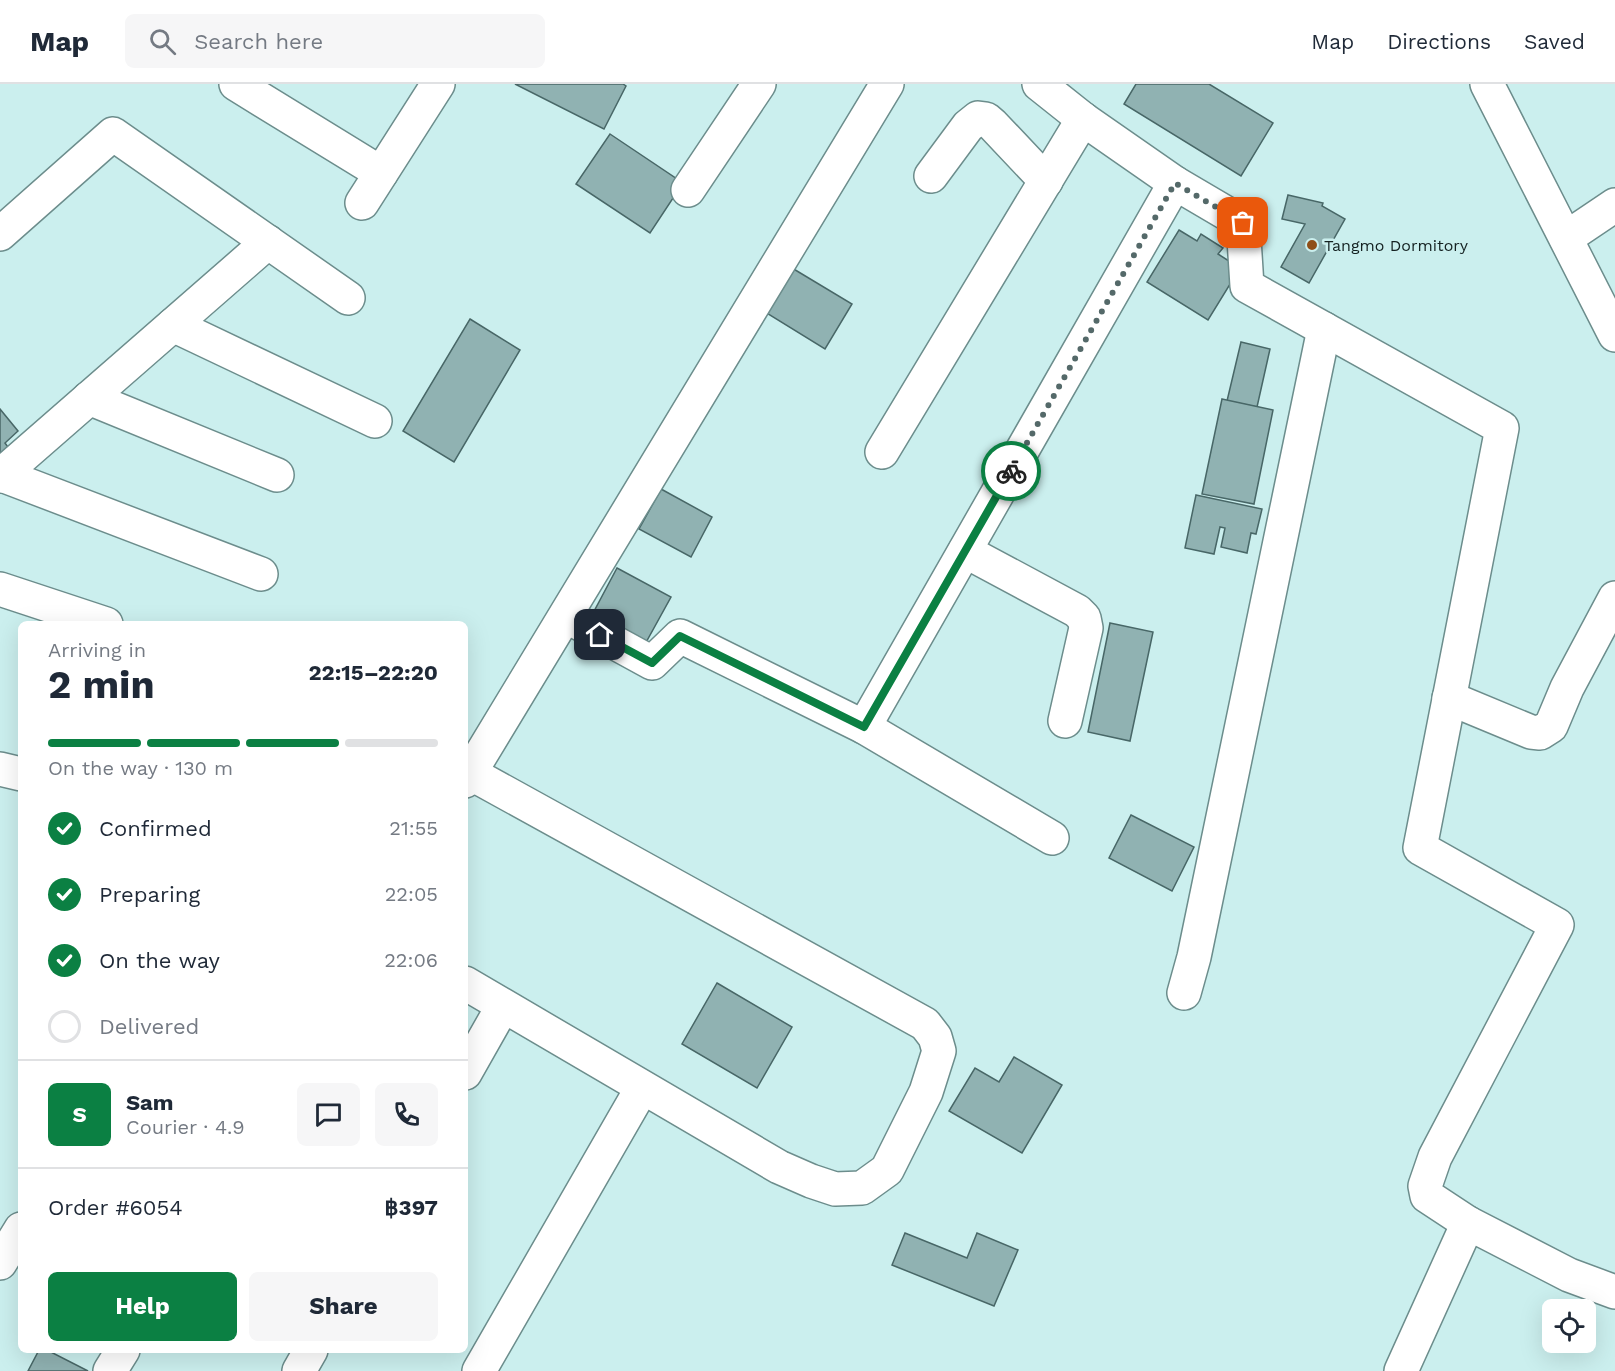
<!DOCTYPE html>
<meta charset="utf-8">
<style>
:root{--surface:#fff;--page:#f6f6f7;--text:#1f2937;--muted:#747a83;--line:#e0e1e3;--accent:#0b8043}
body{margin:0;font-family:"Work Sans",sans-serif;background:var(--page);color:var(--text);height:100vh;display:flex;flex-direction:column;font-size:22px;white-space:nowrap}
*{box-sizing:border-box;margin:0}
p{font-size:20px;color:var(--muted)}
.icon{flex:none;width:33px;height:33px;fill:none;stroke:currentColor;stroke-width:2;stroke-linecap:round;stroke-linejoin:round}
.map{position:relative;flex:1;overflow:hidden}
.side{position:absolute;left:18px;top:537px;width:450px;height:732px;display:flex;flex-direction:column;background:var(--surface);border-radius:9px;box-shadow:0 6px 24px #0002}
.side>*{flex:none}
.fabs{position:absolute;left:1542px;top:1215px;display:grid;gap:12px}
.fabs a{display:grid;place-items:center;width:54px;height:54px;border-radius:9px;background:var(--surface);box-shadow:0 6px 24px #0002;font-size:30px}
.pin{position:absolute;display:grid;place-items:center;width:51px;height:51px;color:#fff;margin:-26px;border-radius:12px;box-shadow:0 3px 9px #0006}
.courier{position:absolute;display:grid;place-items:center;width:60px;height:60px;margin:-30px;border:4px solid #0b8043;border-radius:50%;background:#fff;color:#222;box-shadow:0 2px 8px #0007}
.overview em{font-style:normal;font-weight:700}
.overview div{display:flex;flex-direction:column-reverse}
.overview{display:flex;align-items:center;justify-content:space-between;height:102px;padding:0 30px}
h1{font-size:39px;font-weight:700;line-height:45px}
.bar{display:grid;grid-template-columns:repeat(4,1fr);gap:9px 6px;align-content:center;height:72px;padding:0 30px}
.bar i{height:8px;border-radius:4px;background:var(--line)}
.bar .active{background:var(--accent)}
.bar p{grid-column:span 4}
.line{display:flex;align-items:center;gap:15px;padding:0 30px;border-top:2px solid var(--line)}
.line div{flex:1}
.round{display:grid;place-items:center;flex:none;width:63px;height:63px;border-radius:9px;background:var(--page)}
ol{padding:0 30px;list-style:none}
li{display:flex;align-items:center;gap:18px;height:66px}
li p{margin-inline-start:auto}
li .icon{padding:6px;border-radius:50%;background:var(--accent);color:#fff;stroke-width:4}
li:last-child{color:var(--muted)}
li i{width:33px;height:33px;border:3px solid var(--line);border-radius:50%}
.action{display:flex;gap:12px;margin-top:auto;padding:12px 30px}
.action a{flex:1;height:69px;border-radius:9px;background:var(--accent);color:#fff;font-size:24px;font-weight:700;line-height:69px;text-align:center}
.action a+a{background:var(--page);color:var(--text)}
header{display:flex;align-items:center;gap:36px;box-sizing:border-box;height:84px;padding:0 30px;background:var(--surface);border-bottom:2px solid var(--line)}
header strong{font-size:28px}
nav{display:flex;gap:33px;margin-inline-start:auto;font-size:21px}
.search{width:420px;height:54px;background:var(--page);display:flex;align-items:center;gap:15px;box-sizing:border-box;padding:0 21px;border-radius:9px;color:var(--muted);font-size:22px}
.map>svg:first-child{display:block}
.building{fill:#90b2b2;stroke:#486767;stroke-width:1.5}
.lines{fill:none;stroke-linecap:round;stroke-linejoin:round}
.minor-casing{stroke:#6c8d8c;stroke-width:36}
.minor{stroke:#fff;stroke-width:33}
.done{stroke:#546969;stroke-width:6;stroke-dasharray:0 10.8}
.route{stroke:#0b8043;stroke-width:8}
.poi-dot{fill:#8f4f19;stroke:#cbefee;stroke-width:2}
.labels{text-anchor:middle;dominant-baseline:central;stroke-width:5;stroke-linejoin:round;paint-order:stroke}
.poi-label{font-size:16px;fill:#142121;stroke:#cbefee;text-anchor:start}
</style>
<header>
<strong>Map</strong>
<div class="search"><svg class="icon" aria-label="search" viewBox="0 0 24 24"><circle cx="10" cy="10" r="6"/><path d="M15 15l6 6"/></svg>Search here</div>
<nav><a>Map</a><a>Directions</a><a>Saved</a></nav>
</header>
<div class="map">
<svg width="1615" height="1287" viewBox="0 0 1615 1287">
<rect width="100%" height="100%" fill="#cbefee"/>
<g class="building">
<polygon points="515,0 623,0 626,2 604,45"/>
<polygon points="1136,0 1209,0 1273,39 1241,92 1124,20"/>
<polygon points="610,50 683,99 650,149 576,100"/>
<polygon points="1288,111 1323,119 1322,122 1345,135 1309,199 1281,183 1305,140 1282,135"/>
<polygon points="1179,146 1197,157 1201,150 1223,164 1218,170 1240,184 1208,236 1147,198"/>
<polygon points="787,181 852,220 825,265 760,225"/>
<polygon points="470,235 520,266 454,378 403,347"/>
<polygon points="1241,258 1270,265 1257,323 1227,317"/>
<polygon points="1222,315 1273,326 1254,420 1202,410"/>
<polygon points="0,325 18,347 5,359 11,367 0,376"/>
<polygon points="661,405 712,433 691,473 639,445"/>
<polygon points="1196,411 1262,425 1256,450 1251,449 1247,469 1221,463 1225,444 1220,443 1214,470 1185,464"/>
<polygon points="617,484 671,513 644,562 591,533"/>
<polygon points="1110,539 1153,548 1130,657 1088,648"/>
<polygon points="1131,731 1194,763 1172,807 1109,774"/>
<polygon points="717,899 792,943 757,1004 682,960"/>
<polygon points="1014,973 1062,1001 1022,1069 949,1027 975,984 999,998"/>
<polygon points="905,1149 967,1174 977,1149 1018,1166 994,1222 892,1181"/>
<polygon points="39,1266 47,1266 88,1287 28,1287"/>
</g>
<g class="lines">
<defs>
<g id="minor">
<polyline points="236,0 381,89"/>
<polyline points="1487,0 1615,251"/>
<polyline points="931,92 968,42 978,34 986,35 993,41 1046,97"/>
<polyline points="1175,99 1243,139 1247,202 1502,344 1420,764 1557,841 1435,1073 1425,1102 1427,1112 1468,1139 1569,1191 1615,1208"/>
<polyline points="688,106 759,0"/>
<polyline points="362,119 438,0"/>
<polyline points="0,150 113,50 348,214"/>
<polyline points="1566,154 1615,121"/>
<polyline points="173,241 375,337"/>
<polyline points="89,314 277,391"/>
<polyline points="882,368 1083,35"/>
<polyline points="2,391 261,490"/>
<polyline points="0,392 268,158"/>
<polyline points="965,467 1077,527 1084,534 1086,544 1065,637"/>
<polyline points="0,505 106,540"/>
<polyline points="566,532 652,579 680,552 864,643 1052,754"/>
<polyline points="1449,614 1531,648 1540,649 1551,642 1567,604 1615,514"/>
<polyline points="864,643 1175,99 1083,35 1039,0"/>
<polyline points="0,685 21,690"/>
<polyline points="465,697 887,0"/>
<polyline points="465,899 779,1083 811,1097 835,1105 862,1104 887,1086 926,1008 939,967 935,953 925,940 470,689"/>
<polyline points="1184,909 1194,873 1324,245"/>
<polyline points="465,989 503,922"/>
<polyline points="0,1179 21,1145"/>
<polyline points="110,1287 123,1266"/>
<polyline points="299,1287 311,1266"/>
<polyline points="479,1287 642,1004"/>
<polyline points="1401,1287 1468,1139"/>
</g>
</defs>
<use href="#minor" class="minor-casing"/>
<use href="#minor" class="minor"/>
</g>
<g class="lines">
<polyline class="done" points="1011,387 1175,99 1243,139"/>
<polyline class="route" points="600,551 652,579 680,552 864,643 1011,387"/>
</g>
<circle class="poi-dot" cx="1312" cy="161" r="6"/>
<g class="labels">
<g class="poi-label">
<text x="1324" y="161">Tangmo Dormitory</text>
</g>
</g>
</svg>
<div class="fabs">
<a><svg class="icon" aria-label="locate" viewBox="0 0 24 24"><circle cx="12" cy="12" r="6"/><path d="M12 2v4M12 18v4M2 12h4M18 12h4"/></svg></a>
</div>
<div class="pin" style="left:1243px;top:139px;background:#ea580c"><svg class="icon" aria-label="bag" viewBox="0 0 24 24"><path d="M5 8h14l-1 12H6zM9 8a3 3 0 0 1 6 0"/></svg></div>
<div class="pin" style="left:600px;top:551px;background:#1f2937"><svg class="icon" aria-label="home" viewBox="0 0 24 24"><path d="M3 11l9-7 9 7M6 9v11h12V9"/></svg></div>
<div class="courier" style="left:1011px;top:387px"><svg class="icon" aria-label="bike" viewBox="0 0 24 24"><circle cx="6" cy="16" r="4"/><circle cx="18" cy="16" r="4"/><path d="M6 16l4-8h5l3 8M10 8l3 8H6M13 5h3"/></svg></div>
<section class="side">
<div class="overview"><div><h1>2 min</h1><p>Arriving in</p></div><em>22:15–22:20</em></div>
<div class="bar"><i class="active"></i><i class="active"></i><i class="active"></i><i></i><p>On the way · 130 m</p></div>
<ol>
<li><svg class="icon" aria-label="check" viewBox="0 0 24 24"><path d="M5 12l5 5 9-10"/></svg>Confirmed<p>21:55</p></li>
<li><svg class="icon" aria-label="check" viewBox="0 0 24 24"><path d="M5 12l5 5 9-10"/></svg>Preparing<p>22:05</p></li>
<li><svg class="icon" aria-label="check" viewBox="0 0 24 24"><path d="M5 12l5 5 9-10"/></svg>On the way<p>22:06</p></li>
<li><i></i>Delivered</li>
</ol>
<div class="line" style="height:108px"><b class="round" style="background:var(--accent);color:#fff">S</b><div><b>Sam</b><p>Courier · 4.9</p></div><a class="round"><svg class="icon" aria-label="chat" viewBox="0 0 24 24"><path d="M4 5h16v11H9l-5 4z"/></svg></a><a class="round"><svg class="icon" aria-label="phone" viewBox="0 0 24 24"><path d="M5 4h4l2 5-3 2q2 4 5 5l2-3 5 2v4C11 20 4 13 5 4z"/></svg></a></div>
<div class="line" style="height:78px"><div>Order #6054</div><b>฿397</b></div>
<div class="action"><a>Help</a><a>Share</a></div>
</section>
</div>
